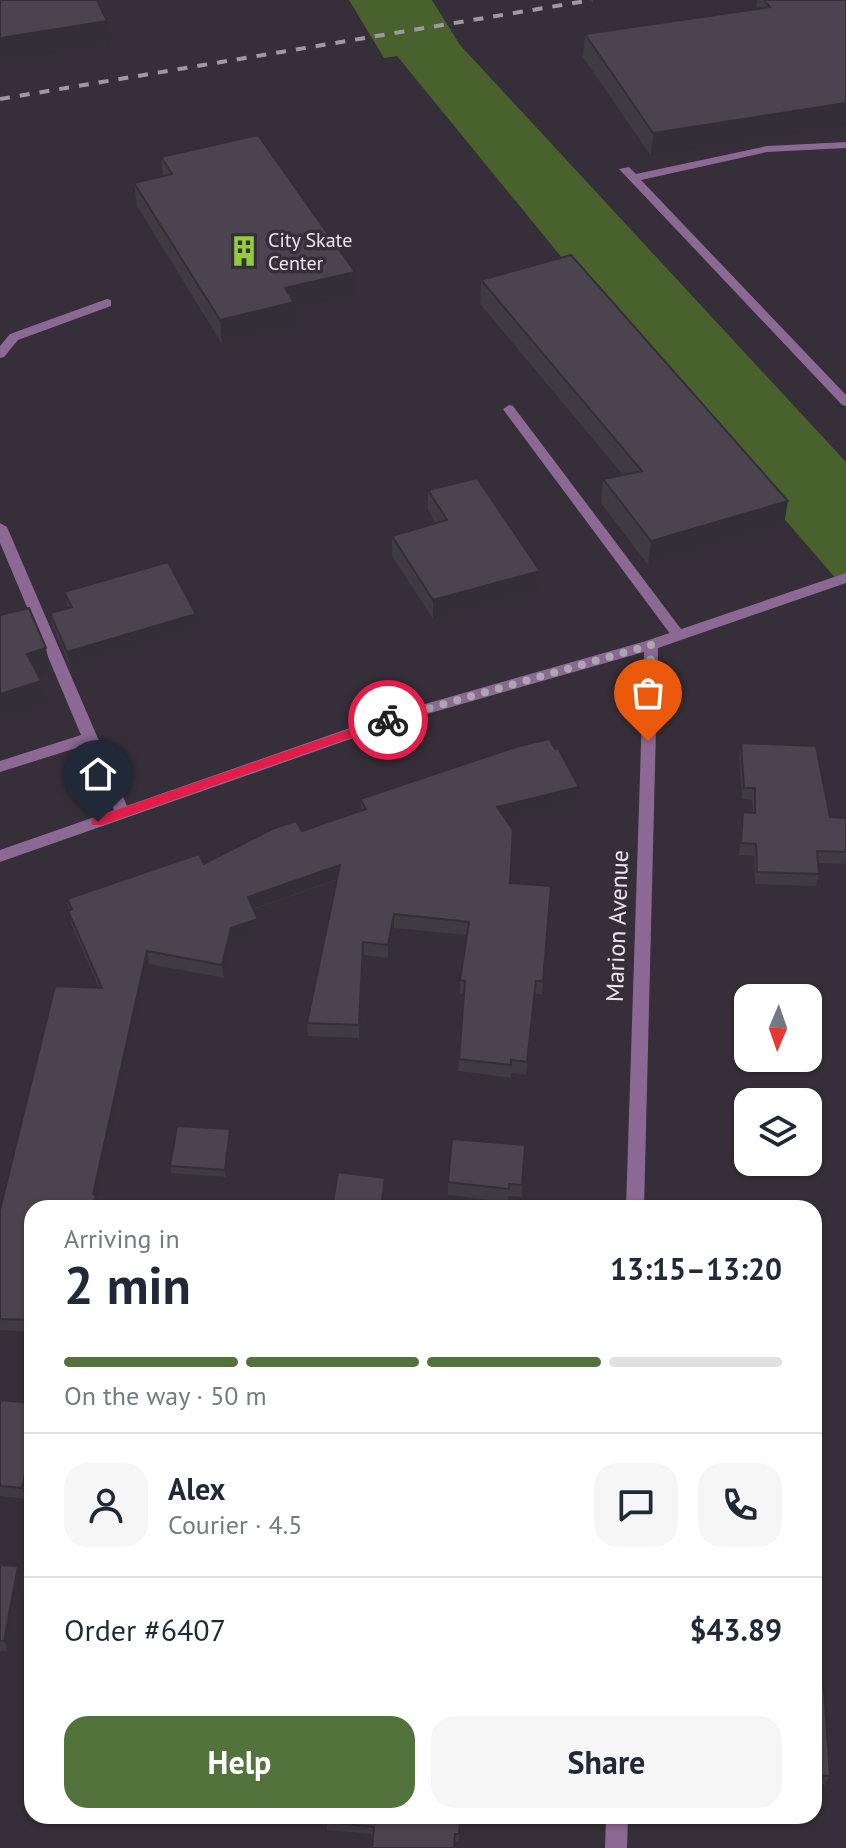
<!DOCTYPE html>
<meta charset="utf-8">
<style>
:root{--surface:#fff;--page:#f6f6f7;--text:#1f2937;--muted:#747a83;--line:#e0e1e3;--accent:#52733b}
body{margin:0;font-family:"PT Sans",sans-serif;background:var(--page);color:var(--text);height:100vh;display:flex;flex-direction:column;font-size:30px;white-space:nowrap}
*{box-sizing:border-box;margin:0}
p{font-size:26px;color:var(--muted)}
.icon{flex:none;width:44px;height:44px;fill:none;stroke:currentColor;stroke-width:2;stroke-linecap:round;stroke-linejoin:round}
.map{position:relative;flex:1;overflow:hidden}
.side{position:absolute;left:24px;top:1200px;width:798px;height:624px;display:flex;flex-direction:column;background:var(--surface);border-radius:24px;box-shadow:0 2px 6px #0004}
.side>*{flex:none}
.needle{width:52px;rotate:182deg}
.tools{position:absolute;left:734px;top:984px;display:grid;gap:16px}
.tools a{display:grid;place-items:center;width:88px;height:88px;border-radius:16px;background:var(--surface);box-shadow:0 2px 6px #0004;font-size:40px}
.pin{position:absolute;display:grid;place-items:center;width:68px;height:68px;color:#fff;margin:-82px -34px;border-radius:50% 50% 50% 0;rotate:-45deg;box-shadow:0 0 8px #0007}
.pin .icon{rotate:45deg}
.courier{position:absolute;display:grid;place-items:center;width:80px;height:80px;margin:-40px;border:6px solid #e11d48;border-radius:50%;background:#fff;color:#222;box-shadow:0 2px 10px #0007}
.head em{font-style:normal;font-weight:700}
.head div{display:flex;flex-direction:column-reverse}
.head{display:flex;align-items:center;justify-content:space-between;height:136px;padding:0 40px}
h1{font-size:52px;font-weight:700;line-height:60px}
.bar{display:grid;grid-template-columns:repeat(4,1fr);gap:12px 8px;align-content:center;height:96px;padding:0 40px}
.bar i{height:10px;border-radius:6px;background:var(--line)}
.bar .selected{background:var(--accent)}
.bar p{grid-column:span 4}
.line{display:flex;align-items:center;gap:20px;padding:0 40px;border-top:2px solid var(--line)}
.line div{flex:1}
.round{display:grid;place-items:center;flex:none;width:84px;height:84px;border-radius:24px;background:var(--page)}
.primary-button{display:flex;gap:16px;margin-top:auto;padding:16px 40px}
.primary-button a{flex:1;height:92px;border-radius:24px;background:var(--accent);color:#fff;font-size:32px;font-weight:700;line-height:92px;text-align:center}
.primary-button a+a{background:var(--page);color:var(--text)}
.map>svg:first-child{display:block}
.green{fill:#49612c}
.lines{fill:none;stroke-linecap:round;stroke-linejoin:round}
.service{fill:#8c6994;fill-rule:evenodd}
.minor{fill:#8c6994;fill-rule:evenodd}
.rail{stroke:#9f99a1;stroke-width:4;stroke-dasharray:10 10;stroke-linecap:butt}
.wall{fill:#403a42}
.shaded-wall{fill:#342f36}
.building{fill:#4b434d;stroke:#342f36;stroke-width:2}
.route{fill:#e11d48}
.done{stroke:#aca6ae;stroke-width:8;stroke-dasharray:0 14.4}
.labels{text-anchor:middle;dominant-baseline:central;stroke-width:7;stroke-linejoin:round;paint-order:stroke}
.far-poi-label{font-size:20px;fill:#ece7ed;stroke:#362e38;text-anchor:start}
.street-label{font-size:24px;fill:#ece7ed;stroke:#362e38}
</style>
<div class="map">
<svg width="846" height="1848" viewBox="0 0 846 1848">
<rect width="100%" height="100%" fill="#362e38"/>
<polygon class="green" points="349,0 432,0 460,45 846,462 846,579 838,581 621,330 397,56 384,58"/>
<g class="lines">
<g class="service">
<polygon points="846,142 846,148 767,152 641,180 846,395 846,406 842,405 619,169 629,167 636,174 767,146"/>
<polygon points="107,299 111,300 111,306 18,340 4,357 0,358 0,346 10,334"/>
<polygon points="509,405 513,406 684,633 686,636 684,639 674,639 505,412 503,409"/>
<polygon points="0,523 7,527 130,813 127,817 117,817 86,745 0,772 0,761 81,735 0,543"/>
</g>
<g class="minor">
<polygon points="846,573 846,583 658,648 644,1208 626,1208 644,652 399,722 0,862 0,850 390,714 646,641"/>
<polygon points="606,1816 628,1816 627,1848 605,1848"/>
</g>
<polyline class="rail" points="0,99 592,0"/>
</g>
<g class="wall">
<polygon points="757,0 846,0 651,156 583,57 585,34 756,9"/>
<polygon points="161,157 355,295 295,310 296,326 222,344 137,206 134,183 163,176"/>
<polygon points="481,280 784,524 648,565 601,503 603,479 623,475 480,304"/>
<polygon points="428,490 540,571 539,591 433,619 392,556 392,536 436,523 428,510"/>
<polygon points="64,592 198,628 70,666 53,627 50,613 68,608"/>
<polygon points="741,743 830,817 846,818 846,864 818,863 819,874 816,886 755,884 754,856 739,855 743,812 753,813 752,800 742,799 739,755"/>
<polygon points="579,787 577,801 505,819 510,883 551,886 542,994 535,994 526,1075 511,1073 511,1078 458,1071 464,994 460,994 460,980 467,935 394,928 388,958 364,955 359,1038 308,1036 307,1023 337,880 254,909 258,919 260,932 233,942 224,978 149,964 97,1200 99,1207 32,1208 32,1332 0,1330 0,1210 99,988 71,924 67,899 204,864 302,831 361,811 360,799"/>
<polygon points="230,1129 231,1136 226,1177 171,1173 170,1166"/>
<polygon points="525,1145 522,1197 508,1196 508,1202 448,1195 448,1182"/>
<polygon points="0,1400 26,1499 0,1496"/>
<polygon points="0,1565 22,1577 8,1651 0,1651"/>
<polygon points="814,1688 830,1776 825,1785 814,1784"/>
<polygon points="460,1816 459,1842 327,1830 326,1822"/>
</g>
<g class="shaded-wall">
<polygon points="107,21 110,44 0,61 0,38"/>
<polygon points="846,103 846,125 651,156 653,133"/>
<polygon points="355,272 355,295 295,310 296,326 222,344 220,320 285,288"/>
<polygon points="788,501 784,524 648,565 651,541"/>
<polygon points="540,571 539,591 433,619 433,600"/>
<polygon points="196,614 198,628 70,666 67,652"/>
<polygon points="46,648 51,672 32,678 27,654"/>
<polygon points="41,681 46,705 0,719 0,694"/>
<polygon points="579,787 577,801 497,821 497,807"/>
<polygon points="340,865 341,878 249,910 248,897"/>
<polygon points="394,914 394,928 388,958 388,945"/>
<polygon points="258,919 260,932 233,942 224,978 222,965 231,928"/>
<polygon points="363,942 364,955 359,1038 359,1025"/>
<polygon points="147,951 149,964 97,1200 99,1207 98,1208 93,1208 93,1194"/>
<polygon points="230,1129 231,1136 226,1177 225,1170"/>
<polygon points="32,1443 32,1472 26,1499 22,1488"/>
<polygon points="18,1566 22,1577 8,1651 4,1641"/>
</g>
<g class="building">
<polygon points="0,0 97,0 107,21 0,38"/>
<polygon points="764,0 846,0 846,103 653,133 585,34 770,7"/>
<polygon points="258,135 355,272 285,288 294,302 220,320 134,183 172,174 161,157"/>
<polygon points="571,255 788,501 651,541 603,479 642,471 481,280"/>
<polygon points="477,478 540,571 433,600 392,536 447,520 428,490"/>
<polygon points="168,562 196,614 67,652 50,613 72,607 64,592"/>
<polygon points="29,608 46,648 27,654 41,681 0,694 0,615"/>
<polygon points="549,739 555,749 558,748 579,787 497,807 513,830 510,883 551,886 543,981 536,981 527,1062 511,1060 511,1065 459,1059 465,981 460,980 469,922 394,914 388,945 363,942 359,1025 307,1023 340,865 248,897 258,919 231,928 222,965 147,951 93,1194 96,1195 93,1208 32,1208 32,1320 0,1319 0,1210 55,986 102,988 68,911 72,909 67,899 199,854 204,864 272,829 296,821 302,831 366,809 360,799 519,746"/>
<polygon points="741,743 816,746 830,817 846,818 846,852 817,851 819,874 757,872 756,844 741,843 743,812 755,813 755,788 744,788"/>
<polygon points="177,1126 230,1129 225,1170 170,1166"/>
<polygon points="452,1139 525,1145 522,1185 509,1184 509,1189 448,1182"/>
<polygon points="338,1172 385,1178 381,1208 332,1208"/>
<polygon points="0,1400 32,1403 32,1443 22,1488 0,1486"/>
<polygon points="0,1565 18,1566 4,1641 0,1641"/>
<polygon points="814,1688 824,1689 830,1776 814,1775"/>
<polygon points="327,1816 460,1816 459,1834 455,1834 454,1848 372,1848 374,1827 326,1822"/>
</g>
<polygon class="route" points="388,716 392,717 392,723 102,825 93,825 91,822 93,818"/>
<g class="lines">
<polyline class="done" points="388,720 651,645 648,741"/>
</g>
<defs>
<symbol id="building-bare" viewBox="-9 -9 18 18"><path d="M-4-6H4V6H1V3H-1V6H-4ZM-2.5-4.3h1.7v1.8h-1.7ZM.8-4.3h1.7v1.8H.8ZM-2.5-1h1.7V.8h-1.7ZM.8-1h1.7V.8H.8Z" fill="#91cd3f" stroke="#362e38" stroke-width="2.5" paint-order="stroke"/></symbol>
</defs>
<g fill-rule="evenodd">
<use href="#building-bare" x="222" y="229" width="44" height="44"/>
</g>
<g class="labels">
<g class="far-poi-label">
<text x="268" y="240">City Skate<tspan x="268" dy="23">Center</tspan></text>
</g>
<g class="street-label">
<text transform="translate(617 926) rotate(-88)">Marion Avenue</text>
</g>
</g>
</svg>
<div class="tools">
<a><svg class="needle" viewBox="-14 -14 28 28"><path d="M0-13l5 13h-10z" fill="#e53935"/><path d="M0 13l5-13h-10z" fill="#747a83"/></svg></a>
<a><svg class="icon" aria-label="layers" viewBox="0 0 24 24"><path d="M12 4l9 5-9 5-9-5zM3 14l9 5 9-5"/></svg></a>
</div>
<div class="pin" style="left:648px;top:741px;background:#ea580c"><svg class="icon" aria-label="bag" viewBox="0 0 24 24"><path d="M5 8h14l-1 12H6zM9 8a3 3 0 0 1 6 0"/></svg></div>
<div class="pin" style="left:98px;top:822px;background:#1f2937"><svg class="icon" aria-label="home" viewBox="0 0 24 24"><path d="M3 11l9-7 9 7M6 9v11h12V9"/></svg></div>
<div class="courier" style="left:388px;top:720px"><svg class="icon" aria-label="bike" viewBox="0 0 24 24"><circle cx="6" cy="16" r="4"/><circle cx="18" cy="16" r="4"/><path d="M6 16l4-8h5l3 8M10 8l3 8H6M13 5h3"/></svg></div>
<section class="side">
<div class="head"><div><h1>2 min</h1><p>Arriving in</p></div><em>13:15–13:20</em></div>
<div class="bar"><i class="selected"></i><i class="selected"></i><i class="selected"></i><i></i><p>On the way · 50 m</p></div>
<div class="line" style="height:144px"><a class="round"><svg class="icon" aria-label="person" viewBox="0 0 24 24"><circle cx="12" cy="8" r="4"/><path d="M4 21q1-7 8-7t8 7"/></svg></a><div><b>Alex</b><p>Courier · 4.5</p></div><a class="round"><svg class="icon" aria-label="chat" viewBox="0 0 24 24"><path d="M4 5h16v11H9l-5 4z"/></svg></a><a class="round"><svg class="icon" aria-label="phone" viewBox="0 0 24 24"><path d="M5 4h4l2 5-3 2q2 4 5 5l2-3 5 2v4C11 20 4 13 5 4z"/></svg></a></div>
<div class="line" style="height:104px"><div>Order #6407</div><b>$43.89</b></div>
<div class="primary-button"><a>Help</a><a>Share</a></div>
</section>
</div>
